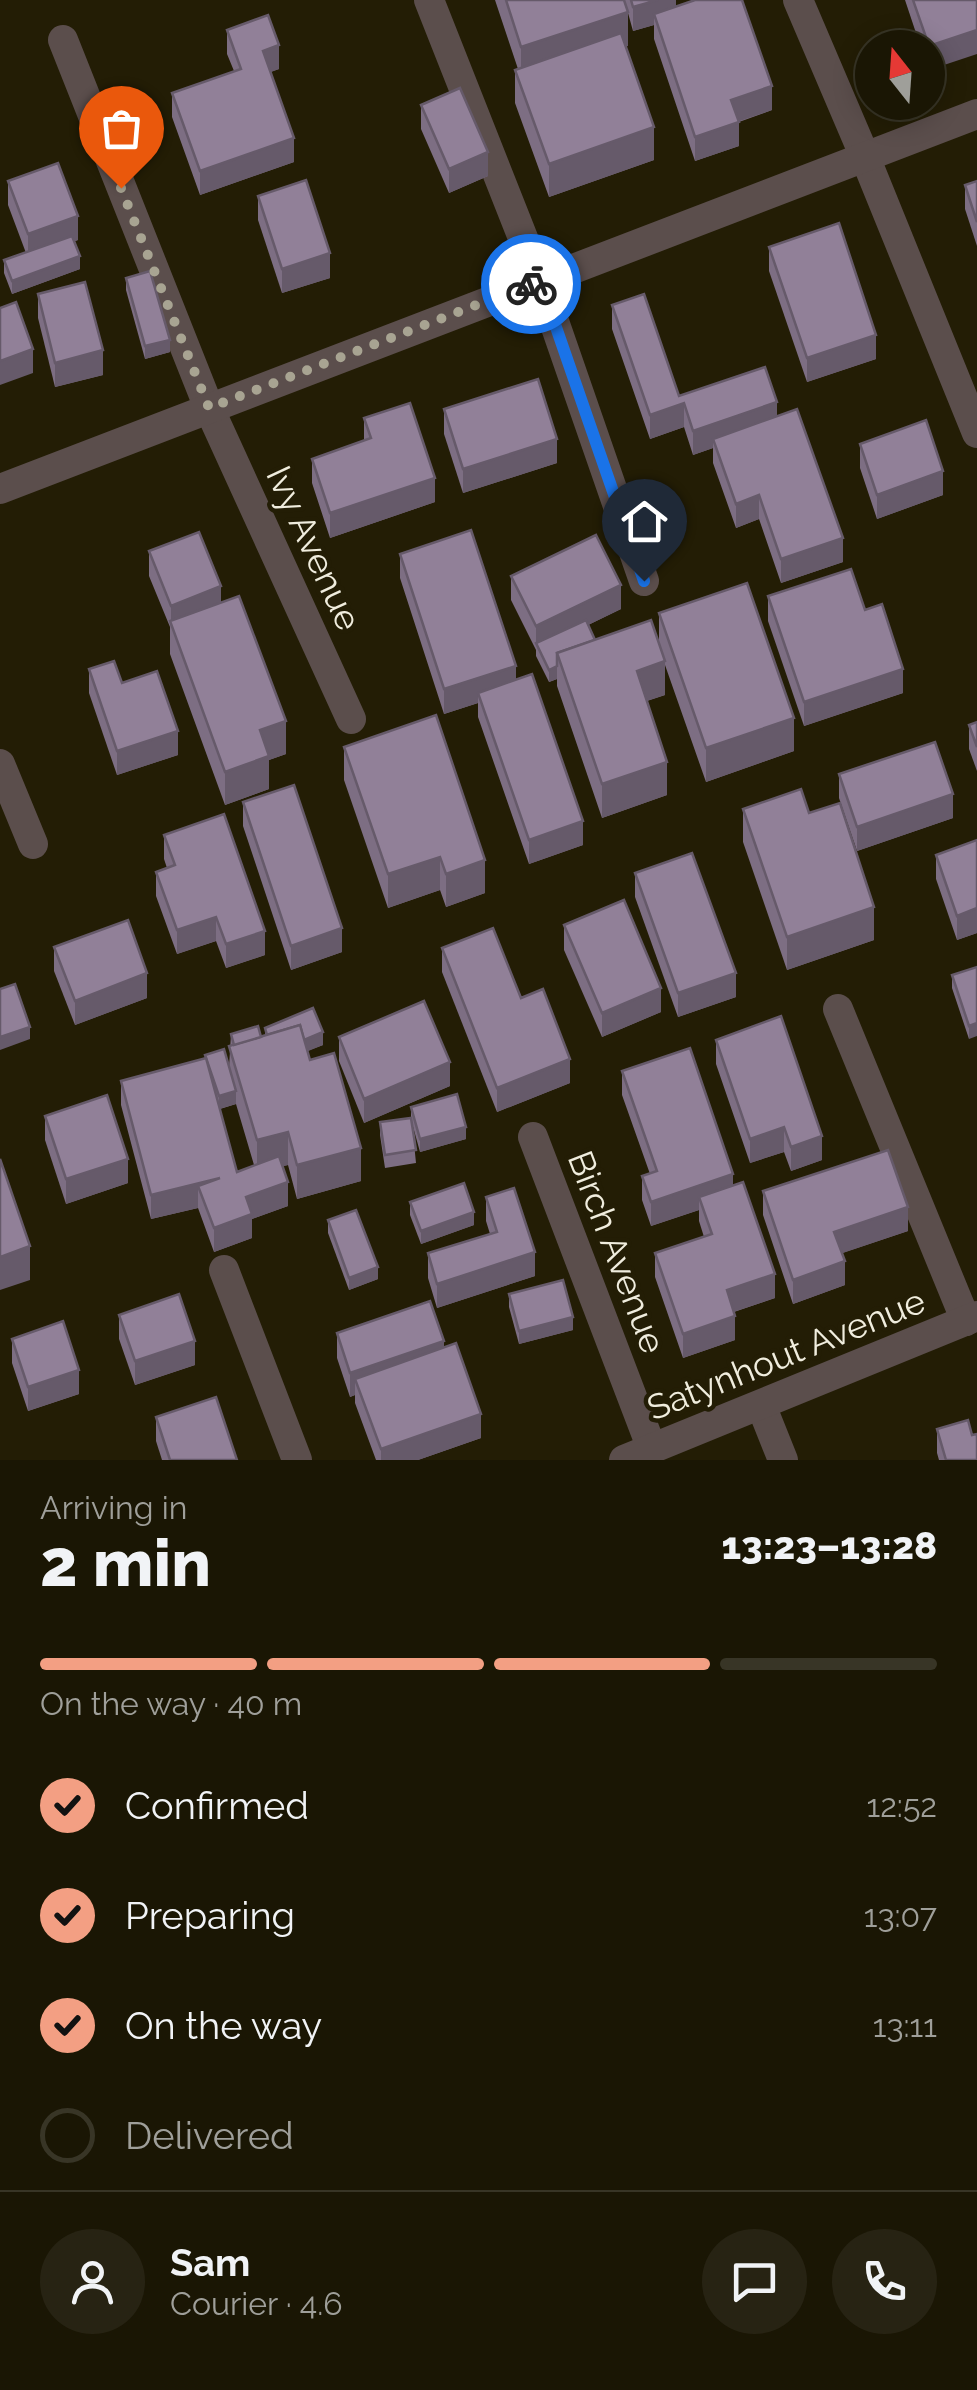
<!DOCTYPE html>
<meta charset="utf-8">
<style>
:root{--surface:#1a1604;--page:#272313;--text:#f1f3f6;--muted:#9f9f9a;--line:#383526;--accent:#f39f83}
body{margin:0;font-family:Raleway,sans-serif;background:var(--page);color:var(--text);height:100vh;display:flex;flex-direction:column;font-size:38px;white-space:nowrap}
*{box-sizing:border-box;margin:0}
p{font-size:32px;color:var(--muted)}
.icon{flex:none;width:55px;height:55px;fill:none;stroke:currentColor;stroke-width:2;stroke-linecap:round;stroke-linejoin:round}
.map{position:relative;height:1460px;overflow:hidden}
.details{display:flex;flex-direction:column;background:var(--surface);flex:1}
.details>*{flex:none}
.needle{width:65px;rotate:343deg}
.tools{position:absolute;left:855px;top:30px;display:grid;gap:20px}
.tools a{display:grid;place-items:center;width:90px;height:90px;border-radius:50%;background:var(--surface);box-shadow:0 5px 25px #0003,0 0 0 2px var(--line);font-size:50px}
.pin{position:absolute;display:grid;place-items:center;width:85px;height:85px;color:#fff;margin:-102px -42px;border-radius:50% 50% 50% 0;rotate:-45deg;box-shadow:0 0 10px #0007}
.pin .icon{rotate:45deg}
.courier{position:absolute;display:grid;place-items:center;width:100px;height:100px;margin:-50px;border:8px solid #1a73e8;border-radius:50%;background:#fff;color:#222;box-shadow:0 2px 12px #0007}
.summary em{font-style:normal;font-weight:800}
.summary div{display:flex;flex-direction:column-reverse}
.summary{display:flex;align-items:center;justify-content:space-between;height:170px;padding:0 40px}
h1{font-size:65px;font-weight:800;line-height:75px}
.bar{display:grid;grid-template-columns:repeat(4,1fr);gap:15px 10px;align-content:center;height:120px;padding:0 40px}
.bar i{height:12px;border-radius:8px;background:var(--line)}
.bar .selected{background:var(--accent)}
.bar p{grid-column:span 4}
.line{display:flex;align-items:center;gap:25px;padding:0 40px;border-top:2px solid var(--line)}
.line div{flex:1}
.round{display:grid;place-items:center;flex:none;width:105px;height:105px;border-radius:52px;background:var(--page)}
ol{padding:0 40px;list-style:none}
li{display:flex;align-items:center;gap:30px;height:110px}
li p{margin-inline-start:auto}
li .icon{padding:10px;border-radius:50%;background:var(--accent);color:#111;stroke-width:4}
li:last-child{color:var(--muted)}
li i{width:55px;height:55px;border:5px solid var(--line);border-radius:50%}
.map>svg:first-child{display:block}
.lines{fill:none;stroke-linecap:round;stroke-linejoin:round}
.minor{stroke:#5b4e4c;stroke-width:30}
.wall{fill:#7d6e83;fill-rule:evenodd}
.shaded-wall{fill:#665a6a}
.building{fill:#918098;stroke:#665a6a;stroke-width:2.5}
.done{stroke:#a8a492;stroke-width:10;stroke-dasharray:0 18}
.route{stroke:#1a73e8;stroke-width:12}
.labels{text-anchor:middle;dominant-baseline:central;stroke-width:9;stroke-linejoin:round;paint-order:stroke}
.street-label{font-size:35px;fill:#f0edde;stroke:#231d05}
</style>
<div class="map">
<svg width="977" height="1460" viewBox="0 0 977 1460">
<rect width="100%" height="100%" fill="#231d05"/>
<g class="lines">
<g class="minor">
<polyline points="429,0 540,281 644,581"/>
<polyline points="798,0 865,157 977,433"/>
<polyline points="63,40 209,408 351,719"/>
<polyline points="0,489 977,114"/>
<polyline points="0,764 33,844"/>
<polyline points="838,1009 966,1321"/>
<polyline points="533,1137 652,1449"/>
<polyline points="224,1270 297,1460"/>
<polyline points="761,1405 783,1460"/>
<polyline points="624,1460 977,1316"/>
</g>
</g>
<g class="wall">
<polygon points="495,0 676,0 676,7 772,110 739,122 739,146 695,161 654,39 654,25 633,31 628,13 628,46 626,46 654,160 549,197 515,103 515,70 518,69"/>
<polygon points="905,0 977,0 929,70 928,66 928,48 921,48"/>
<polygon points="227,30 279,69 270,72 294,162 200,195 172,117 172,93 234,71 227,54"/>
<polygon points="421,105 488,176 449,193 421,129"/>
<polygon points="8,181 78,240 75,241 80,269 12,294 4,273 4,260 26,253 8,205"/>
<polygon points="977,181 977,246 965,209 965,185"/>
<polygon points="258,196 330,278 282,293 258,220"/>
<polygon points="769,247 876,359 807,382 769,271"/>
<polygon points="126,278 170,352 145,359 126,290"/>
<polygon points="38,294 103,375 55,387 38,318"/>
<polygon points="612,305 679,396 777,416 843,562 781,583 759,519 736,528 713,463 713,448 693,455 684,427 650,439 612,329"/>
<polygon points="444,409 557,463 463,493 444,434"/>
<polygon points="364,418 435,502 330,538 312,483 312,459 364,441"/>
<polygon points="860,444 943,495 877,519 860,468"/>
<polygon points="149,551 221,603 286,754 269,760 269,789 225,805 170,654 170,627 149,576"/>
<polygon points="400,554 516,679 583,845 529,864 478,717 478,703 444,714 400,578"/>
<polygon points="511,576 621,609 588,625 595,640 659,643 659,613 794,751 706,782 665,665 665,695 647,701 667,795 602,818 557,686 557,679 549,682 536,656 536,650 511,600"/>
<polygon points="768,596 903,693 804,726 768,621"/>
<polygon points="89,669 122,683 178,755 117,775 89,693"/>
<polygon points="977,722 977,771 969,749 969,725"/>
<polygon points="344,747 485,893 446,907 440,890 388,908 344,780"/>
<polygon points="839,774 953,818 857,851 839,798"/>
<polygon points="243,802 342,952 291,970 243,826"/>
<polygon points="743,809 874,940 787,970 743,842"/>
<polygon points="164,835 265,955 226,968 216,941 177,954 156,896 156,872 167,868 164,859"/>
<polygon points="977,840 977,933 957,940 936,879 936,855"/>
<polygon points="635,873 736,997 678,1017 635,897"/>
<polygon points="564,925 661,1012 602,1037 564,950"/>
<polygon points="54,947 147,998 75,1025 54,971"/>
<polygon points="442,948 521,998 570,1083 497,1112 442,972"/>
<polygon points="977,967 969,1039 952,988 952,975"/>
<path d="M265,1028L323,1045L307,1051L361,1181L297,1199L288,1165L282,1166L288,1206L252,1219V1238L214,1252L198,1208L151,1219L121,1105V1081L205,1058V1055L229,1067L231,1034L261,1037L265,1036ZM236,1104L254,1165L237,1172L220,1109Z"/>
<polygon points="339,1037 450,1086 364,1123 339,1061"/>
<polygon points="716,1040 822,1160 791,1171 784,1152 750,1163 716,1064"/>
<polygon points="622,1071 733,1185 775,1298 734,1312 735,1340 683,1358 655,1277 655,1253 704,1237 699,1221 699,1210 651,1226 642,1200 642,1176 650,1174 622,1095"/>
<polygon points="411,1107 466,1139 420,1152 412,1123 416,1163 385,1168 380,1135 380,1122 411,1118"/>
<polygon points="45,1116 128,1183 66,1204 45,1140"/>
<polygon points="763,1191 908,1231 842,1253 845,1285 793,1304 763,1215"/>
<polygon points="486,1197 535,1276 437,1308 428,1278 428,1253 490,1234 486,1221"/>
<polygon points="410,1202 474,1225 421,1244 410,1215"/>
<polygon points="328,1220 378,1279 349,1290 328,1233"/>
<polygon points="509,1294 573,1330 519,1344 509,1307"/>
<polygon points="119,1315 195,1365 135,1385 119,1339"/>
<polygon points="337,1333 444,1348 481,1438 418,1460 376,1460 355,1403 355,1395 350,1397 337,1358"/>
<polygon points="12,1339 79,1394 28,1411 12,1363"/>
<polygon points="156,1417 237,1460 162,1460 156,1441"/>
<polygon points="937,1429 972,1435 977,1460 939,1460 937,1453"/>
</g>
<g class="shaded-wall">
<polygon points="658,0 676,0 676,19 654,14 654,25 633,31 633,7"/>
<polygon points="628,12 628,46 521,80 521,47"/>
<polygon points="977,30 977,54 929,70 929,46"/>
<polygon points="279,45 279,69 263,75 263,51"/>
<polygon points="772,86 772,110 731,124 731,100"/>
<polygon points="739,122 739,146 695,161 695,137"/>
<polygon points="654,127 654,160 549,197 549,164"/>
<polygon points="294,138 294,162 200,195 200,171"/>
<polygon points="488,152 488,176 449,193 449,169"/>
<polygon points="78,216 78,240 28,258 28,234"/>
<polygon points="330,253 330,278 282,293 282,269"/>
<polygon points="80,256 80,269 12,294 12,281"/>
<polygon points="876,335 876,359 807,382 807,358"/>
<polygon points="170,340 170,352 145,359 145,346"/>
<polygon points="33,349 33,373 0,385 0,361"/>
<polygon points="103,350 103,375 55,387 55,363"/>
<polygon points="777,402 777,426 713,439 713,448 693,455 693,431"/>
<polygon points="684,403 684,427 650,439 650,415"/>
<polygon points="557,439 557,463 463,493 463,469"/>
<polygon points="943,471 943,495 877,519 877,495"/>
<polygon points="435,478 435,502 330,538 330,513"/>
<polygon points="759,495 759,519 736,528 736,504"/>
<polygon points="843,538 843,562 781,583 781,559"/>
<polygon points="621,585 621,609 539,649 536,643 536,650 536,626"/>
<polygon points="221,586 221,610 171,624 171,606"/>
<polygon points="665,661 665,695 637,704 637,671"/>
<polygon points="516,666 516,690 478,693 478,703 444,714 444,689"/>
<polygon points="557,666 557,679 549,682 549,670"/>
<polygon points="903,669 903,693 804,726 804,702"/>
<polygon points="794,718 794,751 706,782 706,748"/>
<polygon points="286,721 286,754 269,760 269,789 225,805 225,772 260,730"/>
<polygon points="178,731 178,755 117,775 117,751"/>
<polygon points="667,762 667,795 602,818 602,784"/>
<polygon points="953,794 953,818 857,851 857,827"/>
<polygon points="583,821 583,845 529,864 529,840"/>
<polygon points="440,857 440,890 388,908 388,874"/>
<polygon points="485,860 485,893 446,907 446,874"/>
<polygon points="874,907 874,940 787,970 787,937"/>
<polygon points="977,908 977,933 957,940 957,916"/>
<polygon points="216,917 216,941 177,954 177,930"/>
<polygon points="342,928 342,952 291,970 291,946"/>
<polygon points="265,931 265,955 226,968 226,944"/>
<polygon points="147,973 147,998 75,1025 75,1001"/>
<polygon points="736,973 736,997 678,1017 678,993"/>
<polygon points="661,988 661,1012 602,1037 602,1013"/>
<polygon points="977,1023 977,1036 969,1039 969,1026"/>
<polygon points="30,1027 30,1039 0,1050 0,1037"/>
<polygon points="323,1032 323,1045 274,1065 274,1052"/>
<polygon points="570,1059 570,1083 497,1112 497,1088"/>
<polygon points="450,1062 450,1086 364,1123 364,1099"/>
<polygon points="236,1091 236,1104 219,1109 219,1096"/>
<polygon points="466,1127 466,1139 420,1152 420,1139"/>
<polygon points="784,1127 784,1152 750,1163 750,1139"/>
<polygon points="288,1132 288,1165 257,1174 257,1140"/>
<polygon points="822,1136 822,1160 791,1171 791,1147"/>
<polygon points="361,1148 361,1181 297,1199 297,1165"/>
<polygon points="128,1159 128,1183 66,1204 66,1179"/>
<polygon points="733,1174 733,1198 699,1197 699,1210 651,1226 651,1202"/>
<polygon points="220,1178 198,1186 198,1208 151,1219 151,1195"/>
<polygon points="288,1182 288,1206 252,1219 252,1238 214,1252 214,1228 246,1197"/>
<polygon points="908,1207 908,1231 834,1256 834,1232"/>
<polygon points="474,1212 474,1225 421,1244 421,1231"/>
<polygon points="30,1246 30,1280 0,1290 0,1257"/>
<polygon points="535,1252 535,1276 437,1308 437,1284"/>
<polygon points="845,1261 845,1285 793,1304 793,1280"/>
<polygon points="378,1267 378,1279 349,1290 349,1278"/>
<polygon points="775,1274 775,1298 727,1314 727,1290"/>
<polygon points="735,1316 735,1340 683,1358 683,1334"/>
<polygon points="573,1317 573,1330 519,1344 519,1331"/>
<polygon points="195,1341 195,1365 135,1385 135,1361"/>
<polygon points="444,1341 444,1365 355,1379 355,1395 350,1397 350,1373"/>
<polygon points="79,1370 79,1394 28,1411 28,1387"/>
<polygon points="481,1414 481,1438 418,1460 381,1460 381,1449"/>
</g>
<g class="building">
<polygon points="506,0 624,0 628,12 521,47"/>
<polygon points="631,0 658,0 633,7"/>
<polygon points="695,0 742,0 772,86 731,100 739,122 695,137 654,14"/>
<polygon points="913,0 977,0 977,30 929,46"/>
<polygon points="268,15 279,45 263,51 294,138 200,171 172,93 241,69 227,30"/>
<polygon points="621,33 654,127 549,164 515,70"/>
<polygon points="460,88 488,152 449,169 421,105"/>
<polygon points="58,163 78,216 28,234 8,181"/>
<polygon points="306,180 330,253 282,269 258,196"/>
<polygon points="977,181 977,222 965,185"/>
<polygon points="839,223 876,335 807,358 769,247"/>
<polygon points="72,236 80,256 12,281 4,260"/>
<polygon points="150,271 170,340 145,346 126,278"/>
<polygon points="85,282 103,350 55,363 38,294"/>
<polygon points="644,294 679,396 765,367 777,402 693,431 684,403 650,415 612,305"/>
<polygon points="16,302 33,349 0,361 0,308"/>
<polygon points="538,379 557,439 463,469 444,409"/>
<polygon points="410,403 435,478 330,513 312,459 371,438 364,418"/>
<polygon points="797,409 843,538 781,559 759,495 736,504 713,439"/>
<polygon points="926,420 943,471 877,495 860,444"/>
<polygon points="471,530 516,666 444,689 400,554"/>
<polygon points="199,532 221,586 171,606 149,551"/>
<polygon points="596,535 621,585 536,626 511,576"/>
<polygon points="851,569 865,610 882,604 903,669 804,702 768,596"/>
<polygon points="747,583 794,718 706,748 659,613"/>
<polygon points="239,596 286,721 260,730 269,756 225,772 170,621"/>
<polygon points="586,620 595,640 557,653 557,666 549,670 536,643"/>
<polygon points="651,620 665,661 637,671 667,762 602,784 557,653"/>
<polygon points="114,661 122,683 157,671 178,731 117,751 89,669"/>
<polygon points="532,674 583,821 529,840 478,693"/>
<polygon points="436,715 485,860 446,874 440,857 388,874 344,747"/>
<polygon points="977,722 977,747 969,725"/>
<polygon points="935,742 953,794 857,827 839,774"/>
<polygon points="294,785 342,928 291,946 243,802"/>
<polygon points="801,789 809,813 840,803 874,907 787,937 743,809"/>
<polygon points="224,814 265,931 226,944 216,917 177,930 156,872 175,865 164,835"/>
<polygon points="977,840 977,908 957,916 936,855"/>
<polygon points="692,853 736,973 678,993 635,873"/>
<polygon points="624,900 661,988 602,1013 564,925"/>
<polygon points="128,920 147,973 75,1001 54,947"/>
<polygon points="493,928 521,998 543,989 570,1059 497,1088 442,948"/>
<polygon points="977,967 977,1023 969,1026 952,975"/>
<polygon points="15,984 30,1027 0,1037 0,989"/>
<polygon points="424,1001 450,1062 364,1099 339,1037"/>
<polygon points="313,1008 323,1032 304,1040 300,1025 267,1035 265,1028"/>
<polygon points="781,1016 822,1136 791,1147 784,1127 750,1139 716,1040"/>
<polygon points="300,1025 310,1060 334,1053 361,1148 297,1165 288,1132 257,1140 229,1046"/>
<polygon points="258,1026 261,1037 234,1045 231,1034"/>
<polygon points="690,1048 733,1174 651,1202 642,1176 657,1171 622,1071"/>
<polygon points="224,1049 236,1091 219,1096 205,1055"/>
<polygon points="206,1058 237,1172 279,1156 288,1182 246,1197 252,1214 214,1228 198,1186 220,1178 151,1195 121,1081"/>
<polygon points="457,1094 466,1127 420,1139 411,1107"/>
<polygon points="107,1095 128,1159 66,1179 45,1116"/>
<polygon points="411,1118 416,1150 385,1155 380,1122"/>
<polygon points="888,1150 908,1207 834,1232 845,1261 793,1280 763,1191"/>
<polygon points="0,1159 30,1246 0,1257"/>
<polygon points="743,1182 775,1274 727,1290 735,1316 683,1334 655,1253 712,1234 699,1197"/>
<polygon points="464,1183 474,1212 421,1231 410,1202"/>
<polygon points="514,1188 535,1252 437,1284 428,1253 497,1232 486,1197"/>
<polygon points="356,1210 378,1267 349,1278 328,1220"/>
<polygon points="563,1280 573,1317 519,1331 509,1294"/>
<polygon points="179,1294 195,1341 135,1361 119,1315"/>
<polygon points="430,1301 444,1341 350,1373 337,1333"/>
<polygon points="63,1321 79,1370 28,1387 12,1339"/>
<polygon points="456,1343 481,1414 381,1449 355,1379"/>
<polygon points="216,1397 237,1460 170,1460 156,1417"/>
<polygon points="968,1420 972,1435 977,1434 977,1460 946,1460 937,1429"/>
</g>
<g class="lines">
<polyline class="done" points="121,188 209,408 531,284"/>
<polyline class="route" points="531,284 540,281 644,581"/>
</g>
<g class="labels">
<g class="street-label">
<text transform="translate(314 548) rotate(65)">Ivy Avenue</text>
<text transform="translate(617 1252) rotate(69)">Birch Avenue</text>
<text transform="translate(786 1354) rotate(-22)">Satynhout Avenue</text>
</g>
</g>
</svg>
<div class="tools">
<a><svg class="needle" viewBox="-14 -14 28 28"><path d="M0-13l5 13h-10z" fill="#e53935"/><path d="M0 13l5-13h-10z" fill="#9f9f9a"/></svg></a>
</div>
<div class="pin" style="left:121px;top:188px;background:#ea580c"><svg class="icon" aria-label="bag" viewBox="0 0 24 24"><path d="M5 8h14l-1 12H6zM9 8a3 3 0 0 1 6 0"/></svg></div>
<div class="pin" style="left:644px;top:581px;background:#1f2937"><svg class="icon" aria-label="home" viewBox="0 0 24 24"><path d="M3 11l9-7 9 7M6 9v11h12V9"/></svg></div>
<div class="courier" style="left:531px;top:284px"><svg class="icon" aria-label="bike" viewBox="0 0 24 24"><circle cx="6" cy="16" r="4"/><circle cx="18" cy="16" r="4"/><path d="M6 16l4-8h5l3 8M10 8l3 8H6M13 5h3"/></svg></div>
</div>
<section class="details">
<div class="summary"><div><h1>2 min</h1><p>Arriving in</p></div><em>13:23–13:28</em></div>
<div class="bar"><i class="selected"></i><i class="selected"></i><i class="selected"></i><i></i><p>On the way · 40 m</p></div>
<ol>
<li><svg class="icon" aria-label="check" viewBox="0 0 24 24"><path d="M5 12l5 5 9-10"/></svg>Confirmed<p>12:52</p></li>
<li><svg class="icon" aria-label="check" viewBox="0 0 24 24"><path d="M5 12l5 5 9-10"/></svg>Preparing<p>13:07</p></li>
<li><svg class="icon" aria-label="check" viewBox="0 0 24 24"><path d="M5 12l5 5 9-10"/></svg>On the way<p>13:11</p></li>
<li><i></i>Delivered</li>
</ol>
<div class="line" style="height:180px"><a class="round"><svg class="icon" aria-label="person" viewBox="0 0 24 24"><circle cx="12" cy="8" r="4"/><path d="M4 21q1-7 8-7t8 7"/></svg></a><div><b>Sam</b><p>Courier · 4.6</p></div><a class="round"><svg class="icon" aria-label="chat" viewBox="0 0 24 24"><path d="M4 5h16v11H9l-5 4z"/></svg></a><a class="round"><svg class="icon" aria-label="phone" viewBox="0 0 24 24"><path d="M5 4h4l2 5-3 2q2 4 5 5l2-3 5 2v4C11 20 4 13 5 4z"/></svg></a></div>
</section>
